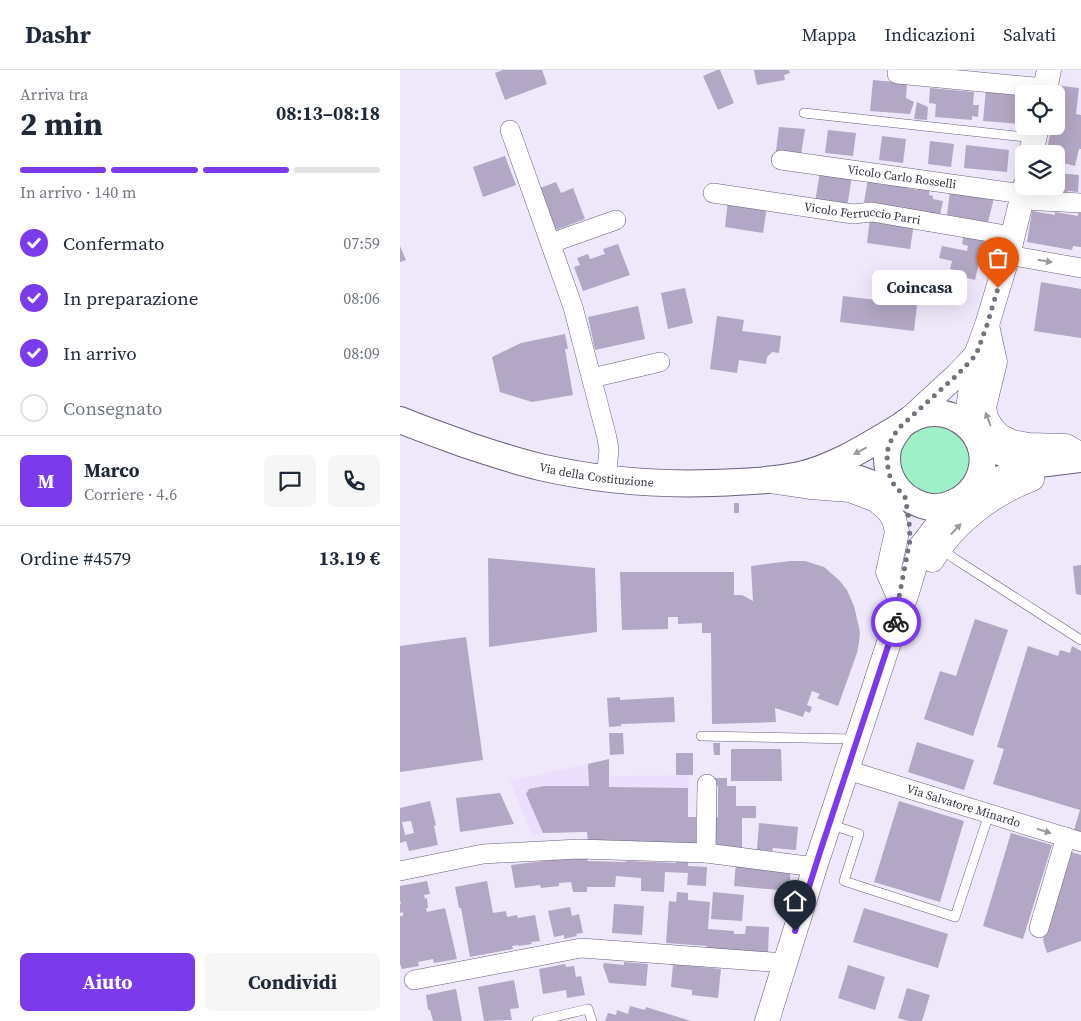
<!DOCTYPE html>
<html lang="it">
<meta charset="utf-8">
<style>
:root{--surface:#fff;--page:#f6f6f7;--text:#1f2937;--muted:#747a83;--line:#e0e1e3;--accent:#7c3aed}
body{margin:0;font-family:"Source Serif 4",serif;background:var(--page);color:var(--text);height:100vh;display:flex;flex-direction:column;font-size:19px;white-space:nowrap}
*{box-sizing:border-box;margin:0}
p{font-size:16px;color:var(--muted)}
.icon{flex:none;width:28px;height:28px;fill:none;stroke:currentColor;stroke-width:2;stroke-linecap:round;stroke-linejoin:round}
.map{position:relative;flex:1;overflow:hidden}
.side{display:flex;flex-direction:column;background:var(--surface);width:400px}
.side>*{flex:none}
.tools{position:absolute;left:615px;top:15px;display:grid;gap:10px}
.tools a{display:grid;place-items:center;width:50px;height:50px;border-radius:8px;background:var(--surface);box-shadow:0 5px 20px #0002;font-size:25px}
.pin{position:absolute;display:grid;place-items:center;width:42px;height:42px;color:#fff;margin:-51px -21px;border-radius:50% 50% 50% 0;rotate:-45deg;box-shadow:0 0 5px #0007}
.pin .icon{rotate:45deg}
.courier{position:absolute;display:grid;place-items:center;width:50px;height:50px;margin:-25px;border:4px solid #7c3aed;border-radius:50%;background:#fff;color:#222;box-shadow:0 1px 6px #0007}
.bubble{position:absolute;height:35px;border-radius:8px;background:var(--surface);box-shadow:0 5px 20px #0002;font-size:16px;font-weight:700;line-height:35px;text-align:center}
.headline em{font-style:normal;font-weight:700}
.headline div{display:flex;flex-direction:column-reverse}
.headline{display:flex;align-items:center;justify-content:space-between;height:85px;padding:0 20px}
h1{font-size:32px;font-weight:700;line-height:38px}
.bar{display:grid;grid-template-columns:repeat(4,1fr);gap:8px 5px;align-content:center;height:60px;padding:0 20px}
.bar i{height:6px;border-radius:4px;background:var(--line)}
.bar .active{background:var(--accent)}
.bar p{grid-column:span 4}
.line{display:flex;align-items:center;gap:12px;padding:0 20px;border-top:1px solid var(--line)}
.line div{flex:1}
.round{display:grid;place-items:center;flex:none;width:52px;height:52px;border-radius:8px;background:var(--page)}
ol{padding:0 20px;list-style:none}
li{display:flex;align-items:center;gap:15px;height:55px}
li p{margin-inline-start:auto}
li .icon{padding:5px;border-radius:50%;background:var(--accent);color:#fff;stroke-width:4}
li:last-child{color:var(--muted)}
li i{width:28px;height:28px;border:2px solid var(--line);border-radius:50%}
.button{display:flex;gap:10px;margin-top:auto;padding:10px 20px}
.button a{flex:1;height:58px;border-radius:8px;background:var(--accent);color:#fff;font-size:20px;font-weight:700;line-height:58px;text-align:center}
.button a+a{background:var(--page);color:var(--text)}
header{display:flex;align-items:center;gap:30px;box-sizing:border-box;height:70px;padding:0 25px;background:var(--surface);border-bottom:1px solid var(--line)}
header strong{font-size:24px}
nav{display:flex;gap:28px;margin-inline-start:auto;font-size:18px}
main{display:flex;flex:1;min-height:0}
.map>svg:first-child{display:block}
.built{fill:#ebdffd}
.green{fill:#9fefc9}
.building{fill:#b2a7c4;fill-rule:evenodd}
.lines{fill:none;stroke-linecap:round;stroke-linejoin:round}
.service-casing{stroke:#695f79;stroke-width:10}
.minor-casing{stroke:#695f79;stroke-width:20}
.tertiary-casing{stroke:#695f79;stroke-width:25}
.secondary-casing{stroke:#695f79;stroke-width:28}
.service{stroke:#fff;stroke-width:9}
.minor{stroke:#fff;stroke-width:19}
.tertiary{stroke:#fff;stroke-width:24}
.secondary{stroke:#fff;stroke-width:26}
.oneway{fill:#9b989e}
.done{stroke:#777280;stroke-width:5;stroke-dasharray:0 9}
.route{stroke:#7c3aed;stroke-width:6}
.labels{text-anchor:middle;dominant-baseline:central;stroke-width:4;stroke-linejoin:round;paint-order:stroke}
.street-label{font-size:12px;fill:#37323e;stroke:#fff}
</style>
<header>
<strong>Dashr</strong>
<nav><a>Mappa</a><a>Indicazioni</a><a>Salvati</a></nav>
</header>
<main>
<section class="side">
<div class="headline"><div><h1>2 min</h1><p>Arriva tra</p></div><em>08:13–08:18</em></div>
<div class="bar"><i class="active"></i><i class="active"></i><i class="active"></i><i></i><p>In arrivo · 140 m</p></div>
<ol>
<li><svg class="icon" aria-label="check" viewBox="0 0 24 24"><path d="M5 12l5 5 9-10"/></svg>Confermato<p>07:59</p></li>
<li><svg class="icon" aria-label="check" viewBox="0 0 24 24"><path d="M5 12l5 5 9-10"/></svg>In preparazione<p>08:06</p></li>
<li><svg class="icon" aria-label="check" viewBox="0 0 24 24"><path d="M5 12l5 5 9-10"/></svg>In arrivo<p>08:09</p></li>
<li><i></i>Consegnato</li>
</ol>
<div class="line" style="height:90px"><b class="round" style="background:var(--accent);color:#fff">M</b><div><b>Marco</b><p>Corriere · 4.6</p></div><a class="round"><svg class="icon" aria-label="chat" viewBox="0 0 24 24"><path d="M4 5h16v11H9l-5 4z"/></svg></a><a class="round"><svg class="icon" aria-label="phone" viewBox="0 0 24 24"><path d="M5 4h4l2 5-3 2q2 4 5 5l2-3 5 2v4C11 20 4 13 5 4z"/></svg></a></div>
<div class="line" style="height:65px"><div>Ordine #4579</div><b>13.19 €</b></div>
<div class="button"><a>Aiuto</a><a>Condividi</a></div>
</section>
<div class="map">
<svg width="681" height="951" viewBox="0 0 681 951">
<rect width="100%" height="100%" fill="#efe8fb"/>
<polygon class="built" points="209,689 209,706 289,705 288,747 296,747 296,773 188,771 187,762 143,763 132,765 110,711"/>
<polygon class="green" points="539,350 570,372 570,408 540,428 506,416 497,378 503,366"/>
<g class="building">
<polygon points="103,0 142,0 147,14 105,30 95,3"/>
<polygon points="317,0 320,0 334,33 318,40 303,6"/>
<polygon points="354,0 389,0 390,3 384,5 385,10 357,15"/>
<polygon points="473,10 507,13 506,28 514,32 510,44 470,41"/>
<polygon points="662,16 679,18 676,44 681,45 681,79 679,79 675,96 656,91 656,84 646,84 652,56 656,56 656,40"/>
<polygon points="530,18 574,22 573,35 579,35 578,47 572,46 572,50 535,47 536,34 529,33"/>
<polygon points="586,19 624,23 621,54 583,51"/>
<polygon points="517,32 528,37 527,50 514,49"/>
<polygon points="379,57 405,59 401,85 376,81"/>
<polygon points="428,60 456,63 453,86 425,83"/>
<polygon points="482,66 506,69 503,93 479,90"/>
<polygon points="530,71 554,74 551,97 528,94"/>
<polygon points="566,75 609,80 607,102 564,98"/>
<polygon points="105,86 116,115 83,127 73,97"/>
<polygon points="420,102 452,106 447,137 415,132"/>
<polygon points="656,103 679,105 678,122 668,121 667,123 635,123 638,116 656,116"/>
<polygon points="468,109 479,111 478,114 489,115 490,111 506,114 506,118 518,120 518,116 530,118 529,125 533,126 533,129 543,131 540,145 464,132"/>
<polygon points="156,112 161,123 173,118 185,149 156,160 140,118"/>
<polygon points="550,121 594,128 588,152 547,145"/>
<polygon points="328,131 367,136 363,163 325,157"/>
<polygon points="632,141 655,145 655,142 678,146 678,143 681,143 681,177 673,176 672,180 627,172"/>
<polygon points="470,148 514,154 510,179 467,173"/>
<polygon points="564,163 585,168 575,210 559,206 560,201 550,199 552,191 539,188 542,176 567,181 568,176 562,174"/>
<polygon points="218,174 230,205 183,221 174,197 180,195 177,188 188,184 190,189 205,184 203,179"/>
<polygon points="0,176 6,190 0,192"/>
<polygon points="641,212 681,219 681,268 634,261"/>
<polygon points="285,218 293,253 268,259 261,223"/>
<polygon points="443,226 517,235 514,261 440,252"/>
<polygon points="238,236 245,269 195,280 188,247"/>
<polygon points="317,246 344,250 342,261 381,266 379,283 372,282 367,287 366,294 339,290 337,303 310,299"/>
<polygon points="165,264 168,279 165,279 173,325 132,332 100,322 92,287 121,273"/>
<rect x="334" y="433" width="5" height="10"/>
<polygon points="88,488 195,498 197,562 89,577"/>
<polygon points="390,491 405,491 424,497 439,510 447,520 454,536 460,562 459,572 457,583 438,636 417,628 420,624 412,621 407,635 412,637 410,643 405,641 403,647 375,638 376,652 312,654 311,563 302,563 302,553 278,554 278,547 268,547 268,559 222,560 220,502 334,502 334,525 342,525 353,531 351,496"/>
<polygon points="681,495 681,525 676,524 673,496"/>
<polygon points="575,549 608,560 573,666 524,649 540,601 556,606"/>
<polygon points="66,567 83,690 0,702 0,576"/>
<polygon points="628,576 658,586 660,580 670,583 672,576 681,581 681,762 674,760 680,740 593,714 604,679 597,677"/>
<polygon points="220,627 220,630 274,627 275,652 221,654 221,656 209,657 207,628"/>
<polygon points="209,663 223,663 224,684 210,685"/>
<polygon points="517,672 574,690 564,720 508,702"/>
<polygon points="313,673 320,673 320,685 314,685"/>
<polygon points="331,679 381,679 382,711 331,711"/>
<rect x="276" y="683" width="17" height="22"/>
<polygon points="209,689 209,717 288,718 288,747 296,747 296,773 188,771 187,762 143,763 126,724 129,719 144,716 189,716 188,694"/>
<polygon points="314,708 327,708 327,716 336,716 336,736 356,736 356,748 342,748 342,779 315,779 315,748 318,747 318,716 314,716"/>
<polygon points="100,723 114,754 60,762 56,728"/>
<path d="M30,731L36,755L34,756L38,775L9,781L6,771L0,773V738ZM11,751L14,763L5,765L2,752Z"/>
<polygon points="499,731 564,751 540,832 474,812"/>
<polygon points="359,753 398,757 396,780 373,778 372,781 357,780"/>
<polygon points="611,763 652,775 623,869 583,856"/>
<polygon points="671,782 681,785 681,871 647,883 643,870 657,818"/>
<polygon points="188,787 187,791 226,792 227,791 276,793 276,788 288,789 288,796 307,797 306,816 287,815 288,803 265,802 264,822 241,821 241,808 216,806 215,817 187,817 187,822 173,822 171,812 159,813 159,816 141,818 140,815 115,818 111,795 168,788"/>
<polygon points="336,792 391,797 389,821 334,816"/>
<polygon points="27,811 30,824 24,825 25,829 27,828 28,838 26,838 27,842 45,838 57,889 34,893 33,889 18,892 19,896 2,899 0,894 0,846 3,846 3,842 0,843 0,834 1,834 0,830 0,816"/>
<polygon points="87,811 93,843 106,841 107,847 117,845 118,848 135,845 140,871 131,872 132,874 118,876 118,875 112,876 113,879 70,887 61,838 59,838 55,817"/>
<polygon points="277,822 288,823 288,830 310,832 308,859 334,861 334,864 345,864 346,856 369,857 368,883 306,879 307,876 266,873 269,831 276,832"/>
<polygon points="313,822 344,825 342,851 311,849"/>
<polygon points="214,834 244,836 242,865 212,863"/>
<polygon points="170,837 172,846 179,844 183,863 176,864 177,866 164,869 164,865 154,867 148,841"/>
<polygon points="464,838 548,864 538,898 453,872"/>
<polygon points="224,892 248,894 246,916 209,913 203,896 204,893 224,895"/>
<polygon points="165,894 166,897 174,896 176,907 181,906 185,925 167,928 166,920 143,924 139,899"/>
<polygon points="273,894 321,899 318,928 292,925 292,920 271,917"/>
<polygon points="448,895 485,907 475,940 438,928"/>
<polygon points="114,910 119,938 110,939 112,950 84,951 78,917"/>
<polygon points="507,918 530,925 522,951 509,951 498,948"/>
<polygon points="56,919 62,951 33,951 30,940 28,940 26,925"/>
<polygon points="230,936 245,940 246,937 291,951 205,951 208,943 216,945 217,940 228,944"/>
</g>
<g class="lines">
<defs>
<g id="service">
<polyline points="404,43 634,68"/>
<polyline points="541,479 555,489 681,570"/>
<polyline points="301,666 455,669"/>
<polyline points="429,754 459,764 444,811 555,847 589,744"/>
<polyline points="137,951 188,939 192,951"/>
</g>
<g id="minor">
<polyline points="497,4 645,18"/>
<polyline points="110,60 173,237 207,368 209,380 206,408"/>
<path id="s1" d="M381,90L623,124"/>
<path id="s2" d="M313,123L453,144L472,142L612,166"/>
<polyline points="622,130 681,133"/>
<polyline points="151,173 216,150"/>
<polyline points="608,185 681,198"/>
<polyline points="192,308 260,292"/>
<path id="s3" d="M447,700L681,772"/>
<polyline points="306,783 307,714"/>
<polyline points="0,801 83,784 179,779 306,783 415,797"/>
<polyline points="639,858 666,767"/>
<polyline points="14,910 181,878 385,893"/>
</g>
<g id="tertiary">
<polyline points="644,24 649,0"/>
<polyline points="631,84 637,56"/>
<polyline points="587,255 595,292 584,337 586,348 592,358 600,366 612,372 629,375 666,376 676,382"/>
<polyline points="507,351 557,305 576,285"/>
<polyline points="573,361 568,338 576,285 587,255 608,185 625,116"/>
<polyline points="376,412 410,417 450,420 476,430 488,440 494,449 497,462 488,502 499,527"/>
<path d="M532,490C554,453 592,424 632,409"/>
<polyline points="367,951 415,797 497,548 506,526 521,476 542,449 558,431"/>
</g>
<g id="secondary">
<path id="s4" d="M0,350C22,359 45,367 67,375C91,383 115,391 140,397C197,410 255,415 313,413C342,412 371,411 400,405C437,396 469,375 501,356C544,319 604,368 575,415C570,422 563,429 555,432C545,437 533,439 522,435C498,427 483,404 488,379C490,370 496,363 501,356"/>
<path d="M577,368C602,386 612,389 643,386"/>
<polyline points="414,405 443,406 459,409 503,425"/>
<polyline points="564,427 585,416 631,395 681,389"/>
</g>
</defs>
<use href="#service" class="service-casing"/>
<use href="#minor" class="minor-casing"/>
<use href="#tertiary" class="tertiary-casing"/>
<use href="#secondary" class="secondary-casing"/>
<use href="#service" class="service"/>
<use href="#minor" class="minor"/>
<use href="#tertiary" class="tertiary"/>
<use href="#secondary" class="secondary"/>
</g>
<defs><path id="oneway-solid" d="M-6-.8H1V-3.2L6.5 0L1 3.2V.8H-6Z" transform="scale(1.25)"/></defs>
<g class="oneway">
<use href="#oneway-solid" transform="translate(645 191) rotate(10)"/>
<use href="#oneway-solid" transform="translate(588 349) rotate(-111)"/>
<use href="#oneway-solid" transform="translate(460 381) rotate(152)"/>
<use href="#oneway-solid" transform="translate(556 459) rotate(-47)"/>
<use href="#oneway-solid" transform="translate(644 761) rotate(17)"/>
</g>
<g class="lines">
<polyline class="done" points="496,552 499,527 510,470 509,450 505,427 494,415 489,404 487,391 488,378 493,366 501,356 557,305 576,285 587,255 598,218"/>
<polyline class="route" points="395,861 420,782 496,552"/>
</g>
<g class="labels">
<g class="street-label">
<text stroke="none"><textPath href="#s1" startOffset="122">Vicolo Carlo Rosselli</textPath></text>
<text stroke="none"><textPath href="#s2" startOffset="151">Vicolo Ferruccio Parri</textPath></text>
<text stroke="none"><textPath href="#s4" startOffset="205">Via della Costituzione</textPath></text>
<text stroke="none"><textPath href="#s3" startOffset="122">Via Salvatore Minardo</textPath></text>
</g>
</g>
</svg>
<div class="tools">
<a><svg class="icon" aria-label="locate" viewBox="0 0 24 24"><circle cx="12" cy="12" r="6"/><path d="M12 2v4M12 18v4M2 12h4M18 12h4"/></svg></a>
<a><svg class="icon" aria-label="layers" viewBox="0 0 24 24"><path d="M12 4l9 5-9 5-9-5zM3 14l9 5 9-5"/></svg></a>
</div>
<div class="pin" style="left:598px;top:218px;background:#ea580c"><svg class="icon" aria-label="bag" viewBox="0 0 24 24"><path d="M5 8h14l-1 12H6zM9 8a3 3 0 0 1 6 0"/></svg></div>
<div class="pin" style="left:395px;top:861px;background:#1f2937"><svg class="icon" aria-label="home" viewBox="0 0 24 24"><path d="M3 11l9-7 9 7M6 9v11h12V9"/></svg></div>
<div class="courier" style="left:496px;top:552px"><svg class="icon" aria-label="bike" viewBox="0 0 24 24"><circle cx="6" cy="16" r="4"/><circle cx="18" cy="16" r="4"/><path d="M6 16l4-8h5l3 8M10 8l3 8H6M13 5h3"/></svg></div>
<div class="bubble" style="left:472px;top:200px;width:95px">Coincasa</div>
</div>
</main>
